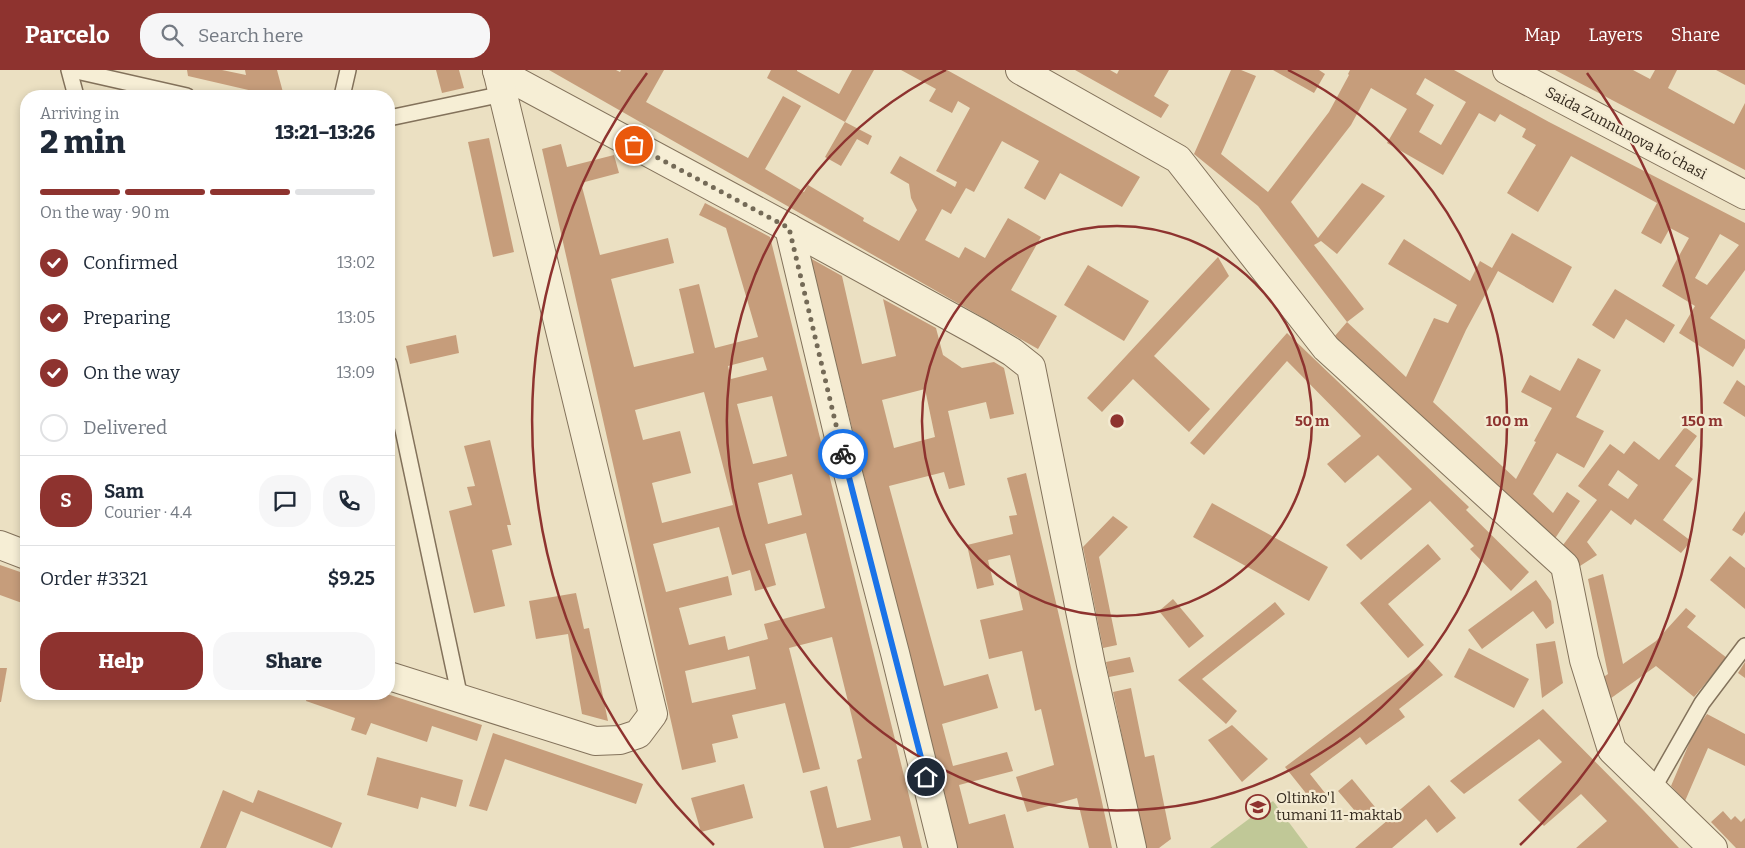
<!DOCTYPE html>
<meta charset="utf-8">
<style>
:root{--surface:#fff;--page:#f6f6f7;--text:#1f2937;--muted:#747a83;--line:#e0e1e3;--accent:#8e332f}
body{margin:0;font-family:Bitter,serif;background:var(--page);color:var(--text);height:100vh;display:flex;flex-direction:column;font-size:19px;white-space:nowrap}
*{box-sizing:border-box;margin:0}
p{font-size:16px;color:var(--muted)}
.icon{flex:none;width:28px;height:28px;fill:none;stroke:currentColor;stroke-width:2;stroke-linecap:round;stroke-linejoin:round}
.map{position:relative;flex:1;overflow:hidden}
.drawer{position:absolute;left:20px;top:20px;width:375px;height:610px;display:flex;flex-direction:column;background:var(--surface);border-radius:20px;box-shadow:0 2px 8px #0003}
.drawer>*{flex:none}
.pin{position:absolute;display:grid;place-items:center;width:42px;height:42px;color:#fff;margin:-21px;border:2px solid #fff;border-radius:50%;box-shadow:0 1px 5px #0007}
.courier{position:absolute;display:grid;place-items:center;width:50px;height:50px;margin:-25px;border:4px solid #1a73e8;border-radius:50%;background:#fff;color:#222;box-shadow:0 1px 6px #0007}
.summary em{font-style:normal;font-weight:800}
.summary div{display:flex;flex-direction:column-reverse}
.summary{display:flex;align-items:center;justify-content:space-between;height:85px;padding:0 20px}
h1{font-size:32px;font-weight:800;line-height:38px}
.bar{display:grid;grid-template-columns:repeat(4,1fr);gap:8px 5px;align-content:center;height:60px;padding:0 20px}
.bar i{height:6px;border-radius:4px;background:var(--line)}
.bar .active{background:var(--accent)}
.bar p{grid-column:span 4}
.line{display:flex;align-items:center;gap:12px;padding:0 20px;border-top:1px solid var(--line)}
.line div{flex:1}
.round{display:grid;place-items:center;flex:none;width:52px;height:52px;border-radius:20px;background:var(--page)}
ol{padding:0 20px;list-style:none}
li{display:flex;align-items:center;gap:15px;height:55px}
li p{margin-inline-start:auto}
li .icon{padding:5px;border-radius:50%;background:var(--accent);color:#fff;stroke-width:4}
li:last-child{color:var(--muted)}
li i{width:28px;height:28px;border:2px solid var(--line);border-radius:50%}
.cta{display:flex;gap:10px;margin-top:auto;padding:10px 20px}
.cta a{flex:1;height:58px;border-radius:20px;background:var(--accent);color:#fff;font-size:20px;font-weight:800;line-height:58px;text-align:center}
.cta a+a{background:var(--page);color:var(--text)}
header{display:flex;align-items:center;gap:30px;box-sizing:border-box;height:70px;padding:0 25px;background:var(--accent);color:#fff}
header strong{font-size:24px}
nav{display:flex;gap:28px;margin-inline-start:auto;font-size:18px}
.search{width:350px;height:45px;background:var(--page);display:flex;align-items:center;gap:12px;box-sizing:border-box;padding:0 18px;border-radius:20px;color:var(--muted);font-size:19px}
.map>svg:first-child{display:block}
.green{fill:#c0c897}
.building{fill:#c69d7b;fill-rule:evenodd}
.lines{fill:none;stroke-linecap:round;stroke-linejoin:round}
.lane-casing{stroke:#83725b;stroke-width:18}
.street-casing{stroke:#83725b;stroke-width:30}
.lane{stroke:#f6eed5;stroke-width:15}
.street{stroke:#f6eed5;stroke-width:28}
.done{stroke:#746a57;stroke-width:5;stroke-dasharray:0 9}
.route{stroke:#1a73e8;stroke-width:6}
.ring{fill:none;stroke:#8e332f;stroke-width:2.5}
.labels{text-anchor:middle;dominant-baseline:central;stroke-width:4.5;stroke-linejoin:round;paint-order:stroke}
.street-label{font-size:15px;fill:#342a1e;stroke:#f3ead1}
.poi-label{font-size:15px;fill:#342a1e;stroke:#f3ead1;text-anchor:start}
.centre{fill:#8e332f;stroke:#f3ead1;stroke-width:2.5}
.ring-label{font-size:15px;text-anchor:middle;font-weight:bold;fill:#8e332f;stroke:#f3ead1;stroke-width:4.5;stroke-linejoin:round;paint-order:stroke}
</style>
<header>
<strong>Parcelo</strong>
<div class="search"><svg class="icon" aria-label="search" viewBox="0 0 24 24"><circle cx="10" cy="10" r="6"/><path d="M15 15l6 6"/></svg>Search here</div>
<nav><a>Map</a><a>Layers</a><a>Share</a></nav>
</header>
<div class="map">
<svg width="1745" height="778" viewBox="0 0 1745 778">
<rect width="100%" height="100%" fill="#ebe0c2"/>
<polygon class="green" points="1273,731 1308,778 1210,778"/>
<g class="building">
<polygon points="187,0 222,0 246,5 245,0 277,0 284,26 275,26 188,6"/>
<polygon points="436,0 459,0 464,18 442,23"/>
<polygon points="549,0 616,0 620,2 621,0 664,0 646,32 748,88 783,26 801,36 765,99 804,122 808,115 864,148 863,151 899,171 917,140 911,128 909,114 890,103 900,86 955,117 957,112 936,101 970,38 958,31 952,43 929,31 936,19 901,0 947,0 1140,107 1122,137 1060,103 1045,130 1024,118 1039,91 1002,71 974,122 966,118 951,144 942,139 925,170 959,188 965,177 985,188 1008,148 1041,167 1011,220 1057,246 1038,279"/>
<polygon points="771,0 797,0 797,1 839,24 852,0 874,0 845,52 872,66 868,75 857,69 841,96 825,87 845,52 767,8"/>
<polygon points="1075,0 1110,0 1117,4 1119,0 1169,0 1154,26 1169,35 1161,48"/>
<path d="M1231,0H1241L1256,6L1221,84L1268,122L1329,42L1349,5L1348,4L1350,0H1454L1549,52L1745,153V200L1710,248L1745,270V278L1733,297L1679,263L1695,236L1662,216L1689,168L1670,158L1661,174L1641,163L1657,133L1571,86L1538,142L1507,123L1536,75L1522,67L1526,59L1500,44L1495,52L1479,43L1443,105L1387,73L1407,39L1371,18L1351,55L1291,132L1318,168L1362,113L1385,126L1337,184L1321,171L1314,175L1364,239L1347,252L1258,136L1194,84ZM1425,8L1466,32L1441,75L1419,62L1434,35L1416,24ZM1720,164L1739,175L1707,215L1695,208Z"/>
<polygon points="1273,0 1319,0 1325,4 1314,23"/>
<polygon points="1555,0 1633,0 1650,9 1655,0 1677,0 1668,18 1734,54 1745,33 1745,100"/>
<polygon points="1716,0 1745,0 1745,15"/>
<polygon points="489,68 514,182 493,187 468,72"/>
<path d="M561,74L567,97L614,85L619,103L581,113L600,185L668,168L674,193L611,209L634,297L694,283L679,219L699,214L715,278L758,267L726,158L699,145L705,133L770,167L922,778H903L900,766L849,778H824L810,721L827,716L837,758L871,750L857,690L862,688L832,567L789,578L820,699L803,703L785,633L732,645L738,668L712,674L716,692L682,700L542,79ZM763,287L767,300L731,309L728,296ZM704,322L733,435L662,453L652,413L691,403L680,361L643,370L635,340ZM772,326L787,386L753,394L737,334ZM792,404L802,445L768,454L758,413ZM719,457L732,505L750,500L755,521L776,515L765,474L806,463L825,538L764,554L768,569L728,580L725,566L689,575L679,538L732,525L728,506L666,522L653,474ZM749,586L756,619L692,633L685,601Z"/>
<polygon points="1512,163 1572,197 1553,233 1498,201 1466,260 1433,332 1516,409 1536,372 1534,371 1552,338 1521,322 1530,305 1560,321 1578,288 1601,300 1576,347 1604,361 1584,398 1557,383 1533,424 1553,443 1567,422 1580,431 1554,470 1334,267 1347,252 1406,307 1434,248 1448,253 1457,235 1388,194 1404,169 1470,211 1480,191 1492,198"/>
<polygon points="1218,187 1229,206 1154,286 1210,339 1189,362 1133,309 1102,342 1087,328"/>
<path d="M810,188L842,206L862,294L896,286L883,229L936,258L943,285L962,298L994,292L1004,298L1014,344L990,349L986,332L948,341L965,415L949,419L944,402L889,416L944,616L988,604L998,638L942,654L953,696L1007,682L1013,701L959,715L969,754L1005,744L1014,778H956ZM925,319L935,367L894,378L882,330Z"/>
<polygon points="1088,195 1149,231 1124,271 1064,235"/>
<polygon points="1615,219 1675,255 1664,273 1626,249 1614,269 1592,255"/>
<polygon points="1287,263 1469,437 1466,440 1529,502 1511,521 1470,479 1474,476 1430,431 1361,490 1346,475 1412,419 1378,385 1345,413 1327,394 1361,366 1287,291 1204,385 1190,373"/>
<polygon points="456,265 459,283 410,294 406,276"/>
<polygon points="1737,310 1745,316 1745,347 1723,333"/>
<path d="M1685,357L1697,366L1675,396L1693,409L1663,450L1691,471L1681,483L1635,449L1631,455L1611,440L1587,472L1597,485L1580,496L1563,475L1597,430L1578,416L1610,374L1624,384L1634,371L1659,390ZM1618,400L1638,415L1628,429L1608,415Z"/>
<polygon points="490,370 511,455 507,455 512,475 492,480 505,536 474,543 449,441 472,435 467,417 475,416 464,376"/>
<polygon points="1026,403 1100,723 1112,778 1089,778 1077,728 1027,742 1016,707 1054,695 1041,639 1035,641 1022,581 989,589 980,550 1023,540 1010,485 988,490 994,515 977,519 967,475 1013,464 1009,446 1017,445 1007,408"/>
<polygon points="389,430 392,442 389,443"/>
<polygon points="1212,433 1328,497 1309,531 1193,467"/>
<polygon points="1745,441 1745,462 1742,466 1732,460"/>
<polygon points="1113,446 1128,457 1099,487 1117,575 1103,578 1083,477"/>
<polygon points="1428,474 1441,489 1388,534 1424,575 1408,588 1360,533"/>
<polygon points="1730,486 1745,498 1745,539 1710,510"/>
<polygon points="0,495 26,504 26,532 22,531 22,533 0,525"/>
<polygon points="1603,504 1623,594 1656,571 1686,538 1696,546 1687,557 1727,588 1694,627 1656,596 1607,631 1599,610 1608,604 1588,509"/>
<polygon points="1536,510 1551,531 1554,553 1546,559 1533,541 1482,579 1468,560"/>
<polygon points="576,523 584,559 589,558 608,651 582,644 568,564 536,569 529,531"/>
<polygon points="1173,529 1204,566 1189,578 1159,541"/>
<polygon points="1275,532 1285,544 1202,609 1237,641 1226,654 1178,610"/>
<polygon points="1555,571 1563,613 1542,628 1536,574"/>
<polygon points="1469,578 1529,609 1514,638 1454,607"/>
<polygon points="1130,587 1134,602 1109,607 1106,592"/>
<polygon points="1428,589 1443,605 1399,639 1405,647 1366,675 1360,667 1310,704 1325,723 1313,732 1285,697"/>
<polygon points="1745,592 1745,608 1738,603"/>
<polygon points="0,598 7,598 1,632 0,632"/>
<polygon points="1131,618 1145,687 1154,685 1171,769 1159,778 1145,778 1113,622"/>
<polygon points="297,624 387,624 482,655 477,671 432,656 427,672 371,653 366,665 351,660 355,648 306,631 307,627"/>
<polygon points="1543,639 1644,741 1679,778 1576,778 1607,751 1581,724 1544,756 1518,730 1562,692 1539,669 1464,724 1450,711"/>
<polygon points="1707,644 1745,664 1745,696 1708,678 1685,731 1671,716 1694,662"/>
<polygon points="1232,655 1268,689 1242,712 1208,670"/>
<polygon points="493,663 643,714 636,734 505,689 487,741 469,736"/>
<polygon points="377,687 463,710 456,737 421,727 418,739 367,725"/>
<polygon points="1352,709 1375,737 1361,748 1338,721"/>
<polygon points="744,714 753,748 701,762 691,728"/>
<polygon points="1429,715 1456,748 1437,763 1426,749 1392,778 1355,778"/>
<polygon points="223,720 253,733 258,720 342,753 332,778 241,741 226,778 200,778"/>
<polygon points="1723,741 1731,750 1735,746 1741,752 1745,748 1745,778 1736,778 1711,752"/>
</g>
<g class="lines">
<defs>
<g id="lane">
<polyline points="69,0 76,26"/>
<polyline points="72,0 187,26"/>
<polyline points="342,26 348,0"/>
<polyline points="389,48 503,24"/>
<polyline points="389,294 460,628"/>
<polyline points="1653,719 1702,633 1745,576"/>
</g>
<g id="street">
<polyline points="1020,0 1178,89 1326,278 1565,496 1584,590 1612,680 1713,778"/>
<polyline points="1507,0 1745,125"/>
<polyline points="497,1 789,158 980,263 1012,282 1031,297 1091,595 1132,778"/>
<polyline points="789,158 842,380 895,583 943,778"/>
<polyline points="0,475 26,485"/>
<polyline points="389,606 595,671 620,670 638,664 653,644 497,0"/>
</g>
</defs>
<use href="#lane" class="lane-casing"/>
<use href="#street" class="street-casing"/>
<use href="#lane" class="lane"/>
<use href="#street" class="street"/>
</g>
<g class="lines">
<polyline class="done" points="634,75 789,158 843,384"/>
<polyline class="route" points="843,384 926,707"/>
</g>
<g class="ring">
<circle cx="1117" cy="351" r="195"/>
<path d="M1288 0A390 390 0 1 1 946 0"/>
<path d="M714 775A585 585 0 0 1 647 3M1587 3A585 585 0 0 1 1520 775"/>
</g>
<defs>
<symbol id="school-ring" viewBox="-11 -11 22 22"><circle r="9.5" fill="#f3ead1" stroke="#8e332f" stroke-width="1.5"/><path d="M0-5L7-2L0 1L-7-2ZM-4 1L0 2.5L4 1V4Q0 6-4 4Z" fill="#8e332f"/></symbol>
</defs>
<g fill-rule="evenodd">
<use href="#school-ring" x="1244" y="723" width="28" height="28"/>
</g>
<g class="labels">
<g class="street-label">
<text transform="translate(1626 63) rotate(28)">Saida Zunnunova koʻchasi</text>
</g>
<g class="poi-label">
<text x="1276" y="728">Oltinko'l<tspan x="1276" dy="17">tumani 11-maktab</tspan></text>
</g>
</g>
<circle cx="1117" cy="351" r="8" class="centre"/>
<g class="ring-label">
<text x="1312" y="356">50 m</text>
<text x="1507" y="356">100 m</text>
<text x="1702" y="356">150 m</text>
</g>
</svg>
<div class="pin" style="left:634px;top:75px;background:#ea580c"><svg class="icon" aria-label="bag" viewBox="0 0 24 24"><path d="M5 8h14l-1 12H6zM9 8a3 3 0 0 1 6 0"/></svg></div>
<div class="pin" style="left:926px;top:707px;background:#1f2937"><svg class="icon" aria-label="home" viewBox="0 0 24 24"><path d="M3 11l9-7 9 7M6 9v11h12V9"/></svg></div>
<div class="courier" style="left:843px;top:384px"><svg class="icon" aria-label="bike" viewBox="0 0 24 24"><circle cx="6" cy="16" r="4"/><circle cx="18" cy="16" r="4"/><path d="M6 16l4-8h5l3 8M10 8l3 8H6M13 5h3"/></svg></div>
<section class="drawer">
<div class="summary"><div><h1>2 min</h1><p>Arriving in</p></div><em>13:21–13:26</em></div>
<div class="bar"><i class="active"></i><i class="active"></i><i class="active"></i><i></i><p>On the way · 90 m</p></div>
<ol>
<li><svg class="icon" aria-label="check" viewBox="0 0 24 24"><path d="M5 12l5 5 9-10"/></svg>Confirmed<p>13:02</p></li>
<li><svg class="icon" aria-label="check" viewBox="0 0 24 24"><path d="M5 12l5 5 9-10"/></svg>Preparing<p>13:05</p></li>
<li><svg class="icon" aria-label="check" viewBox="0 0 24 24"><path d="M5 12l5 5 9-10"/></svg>On the way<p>13:09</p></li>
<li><i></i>Delivered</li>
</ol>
<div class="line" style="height:90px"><b class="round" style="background:var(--accent);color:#fff">S</b><div><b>Sam</b><p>Courier · 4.4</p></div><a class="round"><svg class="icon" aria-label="chat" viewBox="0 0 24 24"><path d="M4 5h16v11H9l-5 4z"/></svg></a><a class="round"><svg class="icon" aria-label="phone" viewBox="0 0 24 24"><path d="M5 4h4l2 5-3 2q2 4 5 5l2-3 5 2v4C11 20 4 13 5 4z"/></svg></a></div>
<div class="line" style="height:65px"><div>Order #3321</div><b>$9.25</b></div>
<div class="cta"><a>Help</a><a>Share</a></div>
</section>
</div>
